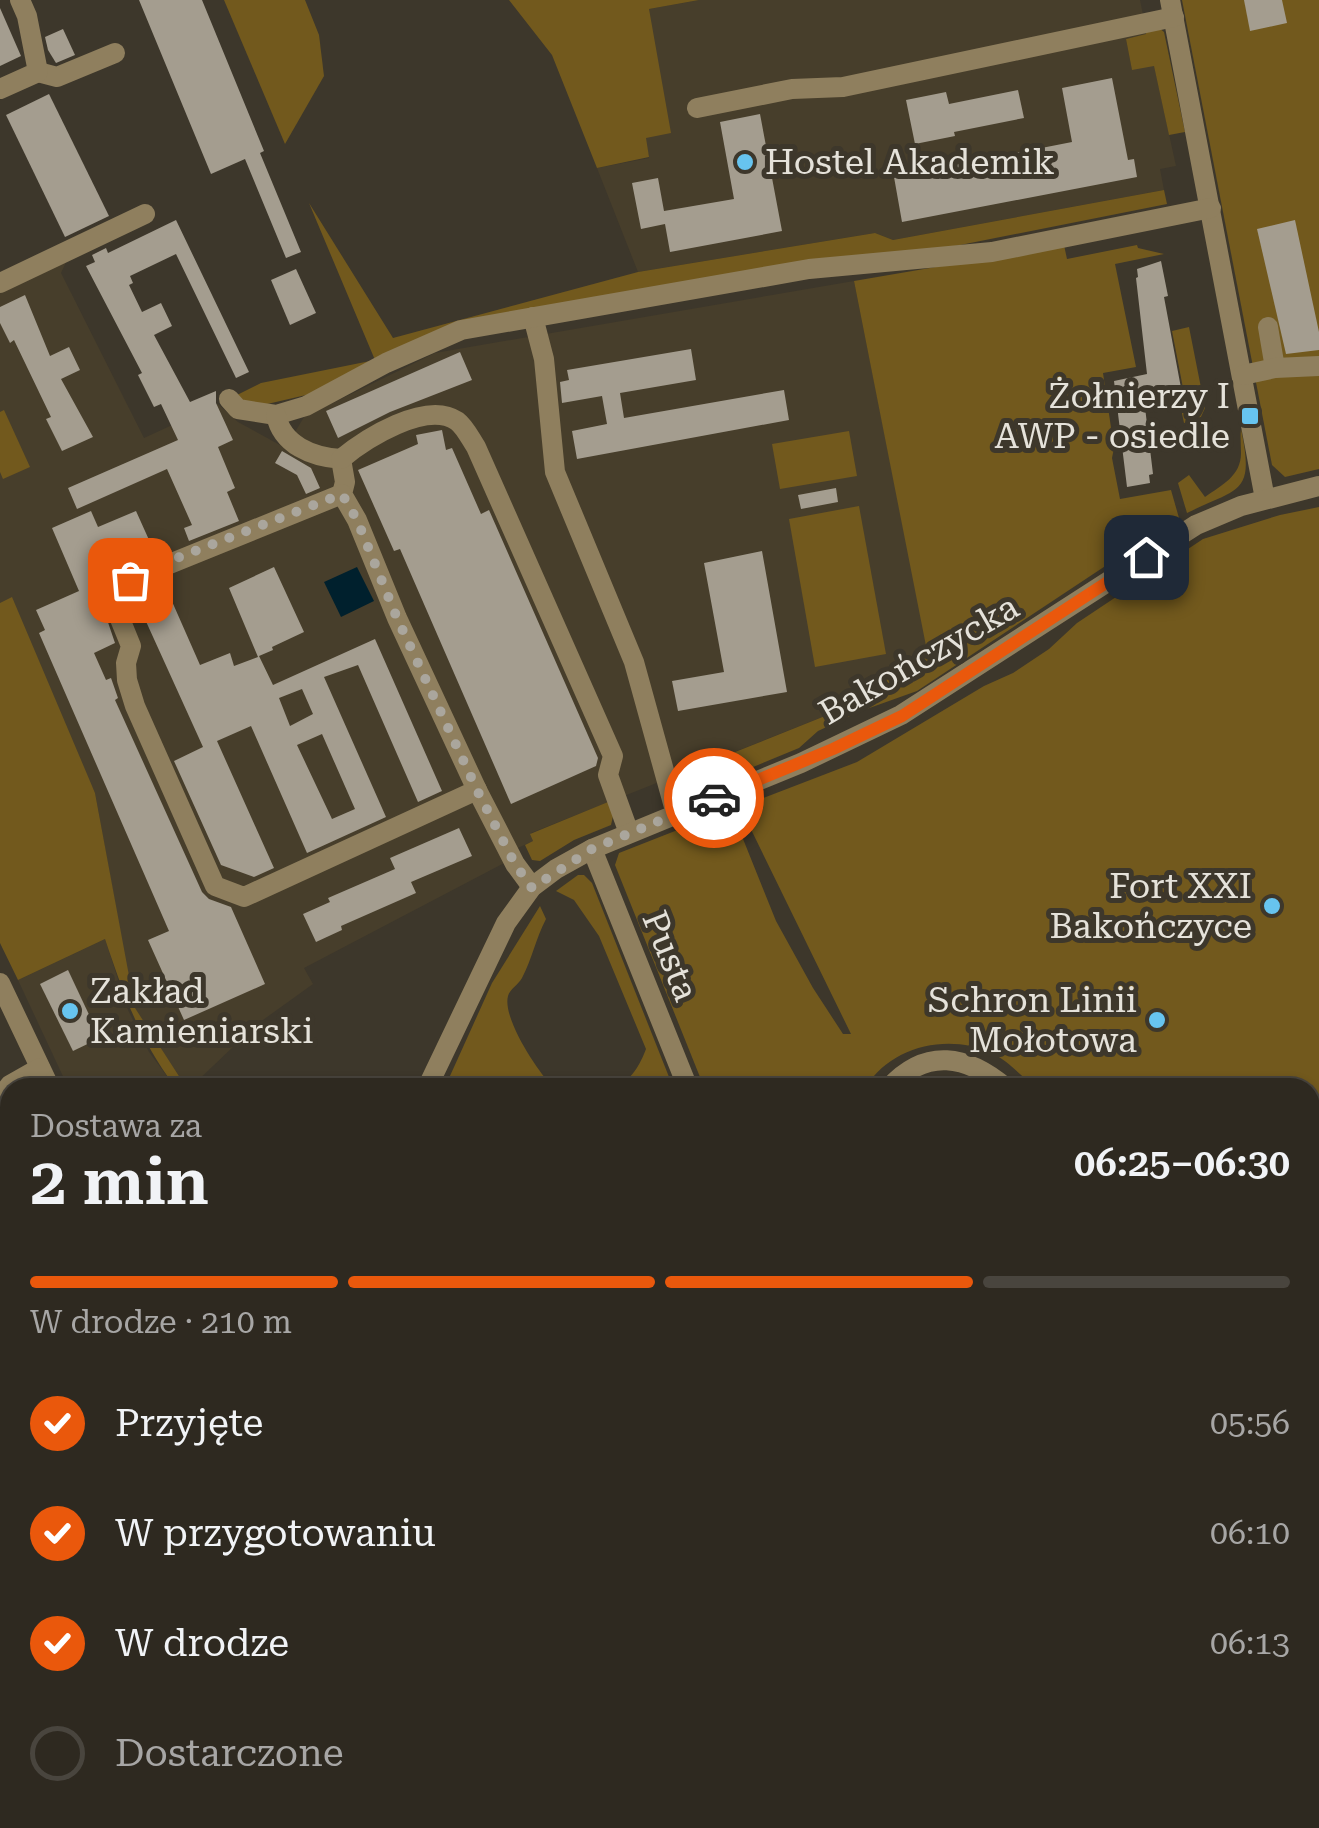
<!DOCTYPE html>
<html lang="pl">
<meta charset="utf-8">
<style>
:root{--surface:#2e2920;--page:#363129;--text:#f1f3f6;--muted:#a7a6a5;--line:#49453e;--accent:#ea580c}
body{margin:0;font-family:"Roboto Serif",serif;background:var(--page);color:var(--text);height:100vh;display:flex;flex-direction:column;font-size:38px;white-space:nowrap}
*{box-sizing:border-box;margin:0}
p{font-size:32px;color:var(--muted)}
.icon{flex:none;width:55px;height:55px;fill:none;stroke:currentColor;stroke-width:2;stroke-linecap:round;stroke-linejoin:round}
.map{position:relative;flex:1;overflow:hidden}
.drawer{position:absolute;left:0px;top:1078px;width:1320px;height:752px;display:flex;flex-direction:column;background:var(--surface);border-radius:30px 30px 0 0;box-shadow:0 2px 8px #0004,0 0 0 2px var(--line)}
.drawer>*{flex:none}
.pin{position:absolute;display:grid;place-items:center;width:85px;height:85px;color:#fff;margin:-42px;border-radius:20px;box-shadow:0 5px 15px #0006}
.courier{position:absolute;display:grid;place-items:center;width:100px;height:100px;margin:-50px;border:8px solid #ea580c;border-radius:50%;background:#fff;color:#222;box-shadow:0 2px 12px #0007}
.overview em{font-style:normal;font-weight:600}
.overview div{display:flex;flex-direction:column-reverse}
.overview{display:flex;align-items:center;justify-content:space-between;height:170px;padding:0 30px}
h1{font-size:65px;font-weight:600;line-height:75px}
.bar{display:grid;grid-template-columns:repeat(4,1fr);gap:15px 10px;align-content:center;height:120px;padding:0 30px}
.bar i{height:12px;border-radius:8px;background:var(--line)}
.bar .on{background:var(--accent)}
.bar p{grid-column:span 4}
ol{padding:0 30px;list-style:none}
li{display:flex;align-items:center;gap:30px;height:110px}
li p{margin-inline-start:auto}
li .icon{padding:10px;border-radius:50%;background:var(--accent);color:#fff;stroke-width:4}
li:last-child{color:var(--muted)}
li i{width:55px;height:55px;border:5px solid var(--line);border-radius:50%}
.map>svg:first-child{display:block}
.built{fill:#473e2b}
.green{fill:#72591d}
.water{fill:#00202d}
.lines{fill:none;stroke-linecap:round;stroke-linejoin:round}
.stream{stroke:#00202d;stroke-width:5}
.building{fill:#a49d8f;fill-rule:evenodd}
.minor{stroke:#8f7f5e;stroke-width:20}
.done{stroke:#aaa69d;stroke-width:10;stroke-dasharray:0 18}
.route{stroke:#ea580c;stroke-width:12}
.poi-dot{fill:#67c4ef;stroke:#3d372b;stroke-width:4}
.labels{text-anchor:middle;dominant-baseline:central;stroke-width:10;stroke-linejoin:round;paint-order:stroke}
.poi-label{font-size:35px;fill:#e5e2da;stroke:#3d372b;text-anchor:end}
.street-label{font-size:35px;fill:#e5e2da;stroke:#3d372b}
</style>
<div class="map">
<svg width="1319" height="1828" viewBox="0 0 1319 1828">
<rect width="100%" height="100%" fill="#3d372b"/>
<g class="built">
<polygon points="699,0 1140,0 1147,34 1126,39 1132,69 1154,65 1176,166 1160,169 1164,190 893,240 875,233 638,272 597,168 649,158 645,138 649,9"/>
<polygon points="67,260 61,273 144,438 218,404 238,422 280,445 289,442 304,417 435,353 854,281 929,656 830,714 531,833 533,841 505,854 508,861 304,968 313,984 256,1025 191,1087 186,1087 134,1008 95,793 0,603 0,290"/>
<polygon points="105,939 128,1010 149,1052 175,1087 68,1087 18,980"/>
<polygon points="1319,1236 1319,1663 1310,1667 1310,1240"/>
</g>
<g class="green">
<polygon points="224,0 305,0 319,35 324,76 285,144"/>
<polygon points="509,0 699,0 649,9 671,133 646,138 649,157 597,168 552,55"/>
<polygon points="1182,0 1319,0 1319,469 1285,477 1272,465"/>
<polygon points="1159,28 1164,32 1185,132 1169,135 1154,66 1132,70 1126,39 1146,34 1146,30"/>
<polygon points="1164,190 1167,204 925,252 463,322 319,392 263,405 244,405 237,395 261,383 375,360 309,203 393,338 638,272 875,233 893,240"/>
<polygon points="1064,245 1067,259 1137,245 1138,248 1164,254 1115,264 1136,367 1103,373 1114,448 1112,458 1120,499 1171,490 1179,518 1156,533 1147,521 1130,532 1137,545 917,691 861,711 818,731 799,748 729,777 725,756 830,714 928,656 854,281"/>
<polygon points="1189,327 1205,408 1200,419 1184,423 1177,390 1183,388 1172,331"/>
<polygon points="4,410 30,467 3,479 0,472 0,412"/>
<path d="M1241,429C1255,495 1239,487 1187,513L1178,483L1189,475L1205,497C1222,485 1241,476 1241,453C1241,445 1240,436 1241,429Z"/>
<polygon points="849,431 857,476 780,489 772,444"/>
<polygon points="859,506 886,654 815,667 789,519"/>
<path d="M1319,507V1118L1310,1120V1088L1035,1087C1021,1076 1007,1060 992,1053C948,1033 891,1046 866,1087H704L615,865L619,853L731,809L776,921L813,988L843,1034H851L740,807L857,762L984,686L1013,673L1049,649L1077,623L1203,539L1280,515Z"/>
<path d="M12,597L95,793L135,1008L186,1087H175C138,1036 125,998 105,939L18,980L0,943V603Z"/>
<polygon points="608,802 613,816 611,825 574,840 540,861 532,860 525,845 533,841 530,834"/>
<path d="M578,875H584L592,883L673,1087H615C631,1081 640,1065 646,1049L599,936L574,900L556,891Z"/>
<path d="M540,906L546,919C536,938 532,959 522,978C518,985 510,989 508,996C502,1018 538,1072 553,1087H445L492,983Z"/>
<polygon points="10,1207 10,1820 325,1820 328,1828 0,1828 0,1212"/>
<polygon points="362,1820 591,1820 594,1828 364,1828"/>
<polygon points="606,1820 967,1820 970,1828 609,1828"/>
</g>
<polygon class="water" points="357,567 374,601 341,617 324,582"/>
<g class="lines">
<g class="stream">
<polyline points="1310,1762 1319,1757"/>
<polyline points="948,1820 951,1828"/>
<polyline points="1246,1828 1251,1820"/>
</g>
</g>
<g class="building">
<polygon points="139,0 202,0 264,151 260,153 301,252 286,258 245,159 211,174"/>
<polygon points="1244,0 1282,0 1287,23 1250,31"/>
<polygon points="0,8 21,56 0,66"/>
<polygon points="63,29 75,55 56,63 48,50 45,37"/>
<polygon points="1112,78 1128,160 1134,159 1137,177 902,222 894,177 1072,142 1062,88"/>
<polygon points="1018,90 1024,118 954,132 955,136 915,144 906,100 946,92 949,104"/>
<polygon points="49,94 109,216 65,237 6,115"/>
<polygon points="760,114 782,231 670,252 665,224 641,229 632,183 658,178 664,211 734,199 720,122"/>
<polygon points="176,220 249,372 236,378 176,254 130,276 133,283 129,285 142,312 161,303 172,326 154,335 190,402 216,391 216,403 233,440 218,447 235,488 227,492 239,521 189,541 184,528 192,525 167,469 77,509 68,488 178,440 161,404 154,407 138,375 142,373 86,266 95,262 92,255 106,248 108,253"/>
<polygon points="1295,220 1319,332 1319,350 1286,354 1257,229"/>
<polygon points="1161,261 1168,296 1164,297 1181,388 1173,389 1174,393 1144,399 1153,474 1149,475 1150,483 1127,487 1114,381 1147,374 1136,278 1138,277 1137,269"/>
<polygon points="296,269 316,313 290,325 271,280"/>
<polygon points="25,295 50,356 69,347 80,370 61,379 93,437 62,451 46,419 51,417 14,340 10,343 0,323 0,307"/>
<polygon points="691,349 696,380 620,393 624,418 784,390 789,420 577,459 572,431 607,424 602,396 562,403 560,382 569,380 567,370"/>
<polygon points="460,352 472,380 390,412 338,438 326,411"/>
<polygon points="442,430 446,450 452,448 481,514 489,510 598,758 596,766 511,804 400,549 394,551 358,470 418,444 416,435"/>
<polygon points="282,451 311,468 320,488 306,494 297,475 275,463"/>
<polygon points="836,488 838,502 801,509 798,495"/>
<polygon points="91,511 98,527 136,511 154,551 151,553 152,556 124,567 108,582 96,587 115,643 94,653 106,680 111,678 118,698 115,700 202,892 209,899 231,907 265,984 184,1020 148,940 169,931 39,633 45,630 36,610 79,591 52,528"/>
<polygon points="762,551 787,692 678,711 672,681 724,672 704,563"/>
<path d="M274,567L304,632L272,647L273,650L259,656L273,685L375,639L442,791L418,802L358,665L324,677L386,817L307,853L251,726L217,741L274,868L254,877L221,865L174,761L203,747L134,595L163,581L200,665L230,653L234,666L258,657L229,588ZM302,689L313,714L290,726L279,698ZM322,734L355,809L332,819L297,745Z"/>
<polygon points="459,828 472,856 411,882 416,893 341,926 342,930 316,942 303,914 330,902 328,898 395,869 390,858"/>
<polygon points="68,970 100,1038 73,1051 40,984"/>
</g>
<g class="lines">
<g class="minor">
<polyline points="1170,0 1265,499"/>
<polyline points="38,72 57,77 115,53"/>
<polyline points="0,89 38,72 27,16 20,0"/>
<polyline points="697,108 792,89 843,87 1174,17"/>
<polyline points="0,283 145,214"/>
<polyline points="533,317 544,359 555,472 634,662 676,814"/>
<polyline points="1268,327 1275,368"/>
<polyline points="1243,375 1275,368 1319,366"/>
<polyline points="229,399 238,409 276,415 306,406 386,363 461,330 809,269 992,252 1211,208"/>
<path d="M276,415C282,445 312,457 341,459L345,482L342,494L357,520L397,618L477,790L515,864L532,887"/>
<path d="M341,459C365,439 426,400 457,421C465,427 470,438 476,447L613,756L608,775L629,833"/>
<polyline points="342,494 130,580 121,587 116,601 118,614 131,646 126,663 127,680 135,706 215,886 244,897 477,790"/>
<polyline points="592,849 688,1088"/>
<polyline points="0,983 50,1088"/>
<polyline points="427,1088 506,923 532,887 556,869 592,849 801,763 901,715 1196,525 1241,506 1319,486"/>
<path d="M889,1088C926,1047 967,1055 1006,1088"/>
<polyline points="10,1121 2,1095 10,1085 40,1068"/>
<polyline points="1310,1136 1319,1134"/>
<polyline points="1310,1246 1319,1269"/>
<polyline points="346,1820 348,1828"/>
<polyline points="598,1820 601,1828"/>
</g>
</g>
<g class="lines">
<polyline class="done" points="130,580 172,560 342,494 357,520 397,618 477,790 515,864 532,888 592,849 714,798"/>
<polyline class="route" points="714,798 833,749 902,716 1146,557"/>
</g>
<g class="poi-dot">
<circle cx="745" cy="162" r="10"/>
<rect x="1240" y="406" width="20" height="20" rx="5"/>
<circle cx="1272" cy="906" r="10"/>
<circle cx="70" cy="1011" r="10"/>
<circle cx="1157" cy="1020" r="10"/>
</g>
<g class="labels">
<g class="poi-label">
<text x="765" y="162" text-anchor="start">Hostel Akademik</text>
<text x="1230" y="396">Żołnierzy I<tspan x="1230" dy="40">AWP - osiedle</tspan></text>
<text x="1252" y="886">Fort XXI<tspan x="1252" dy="40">Bakończyce</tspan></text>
<text x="90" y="991" text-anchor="start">Zakład<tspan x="90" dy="40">Kamieniarski</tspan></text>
<text x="1137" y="1000">Schron Linii<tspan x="1137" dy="40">Mołotowa</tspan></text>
</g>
<g class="street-label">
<text transform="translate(919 660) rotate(-30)">Bakończycka</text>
<text transform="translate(670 956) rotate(68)">Pusta</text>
</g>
</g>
</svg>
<div class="pin" style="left:130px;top:580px;background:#ea580c"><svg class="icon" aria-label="bag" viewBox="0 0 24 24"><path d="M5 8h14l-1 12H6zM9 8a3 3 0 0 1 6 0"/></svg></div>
<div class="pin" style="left:1146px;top:557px;background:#1f2937"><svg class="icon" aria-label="home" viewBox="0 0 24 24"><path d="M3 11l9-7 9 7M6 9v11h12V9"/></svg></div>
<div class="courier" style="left:714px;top:798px"><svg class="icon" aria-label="car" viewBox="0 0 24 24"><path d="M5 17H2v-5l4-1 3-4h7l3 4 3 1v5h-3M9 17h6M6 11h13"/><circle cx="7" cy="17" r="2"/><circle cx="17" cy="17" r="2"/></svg></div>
<section class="drawer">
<div class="overview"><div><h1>2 min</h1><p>Dostawa za</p></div><em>06:25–06:30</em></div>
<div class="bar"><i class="on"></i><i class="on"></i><i class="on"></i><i></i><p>W drodze · 210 m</p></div>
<ol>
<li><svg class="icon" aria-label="check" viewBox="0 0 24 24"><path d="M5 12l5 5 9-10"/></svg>Przyjęte<p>05:56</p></li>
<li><svg class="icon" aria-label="check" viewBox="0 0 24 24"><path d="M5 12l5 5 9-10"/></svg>W przygotowaniu<p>06:10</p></li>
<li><svg class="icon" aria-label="check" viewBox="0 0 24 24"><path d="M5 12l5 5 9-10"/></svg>W drodze<p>06:13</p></li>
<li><i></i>Dostarczone</li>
</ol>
</section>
</div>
